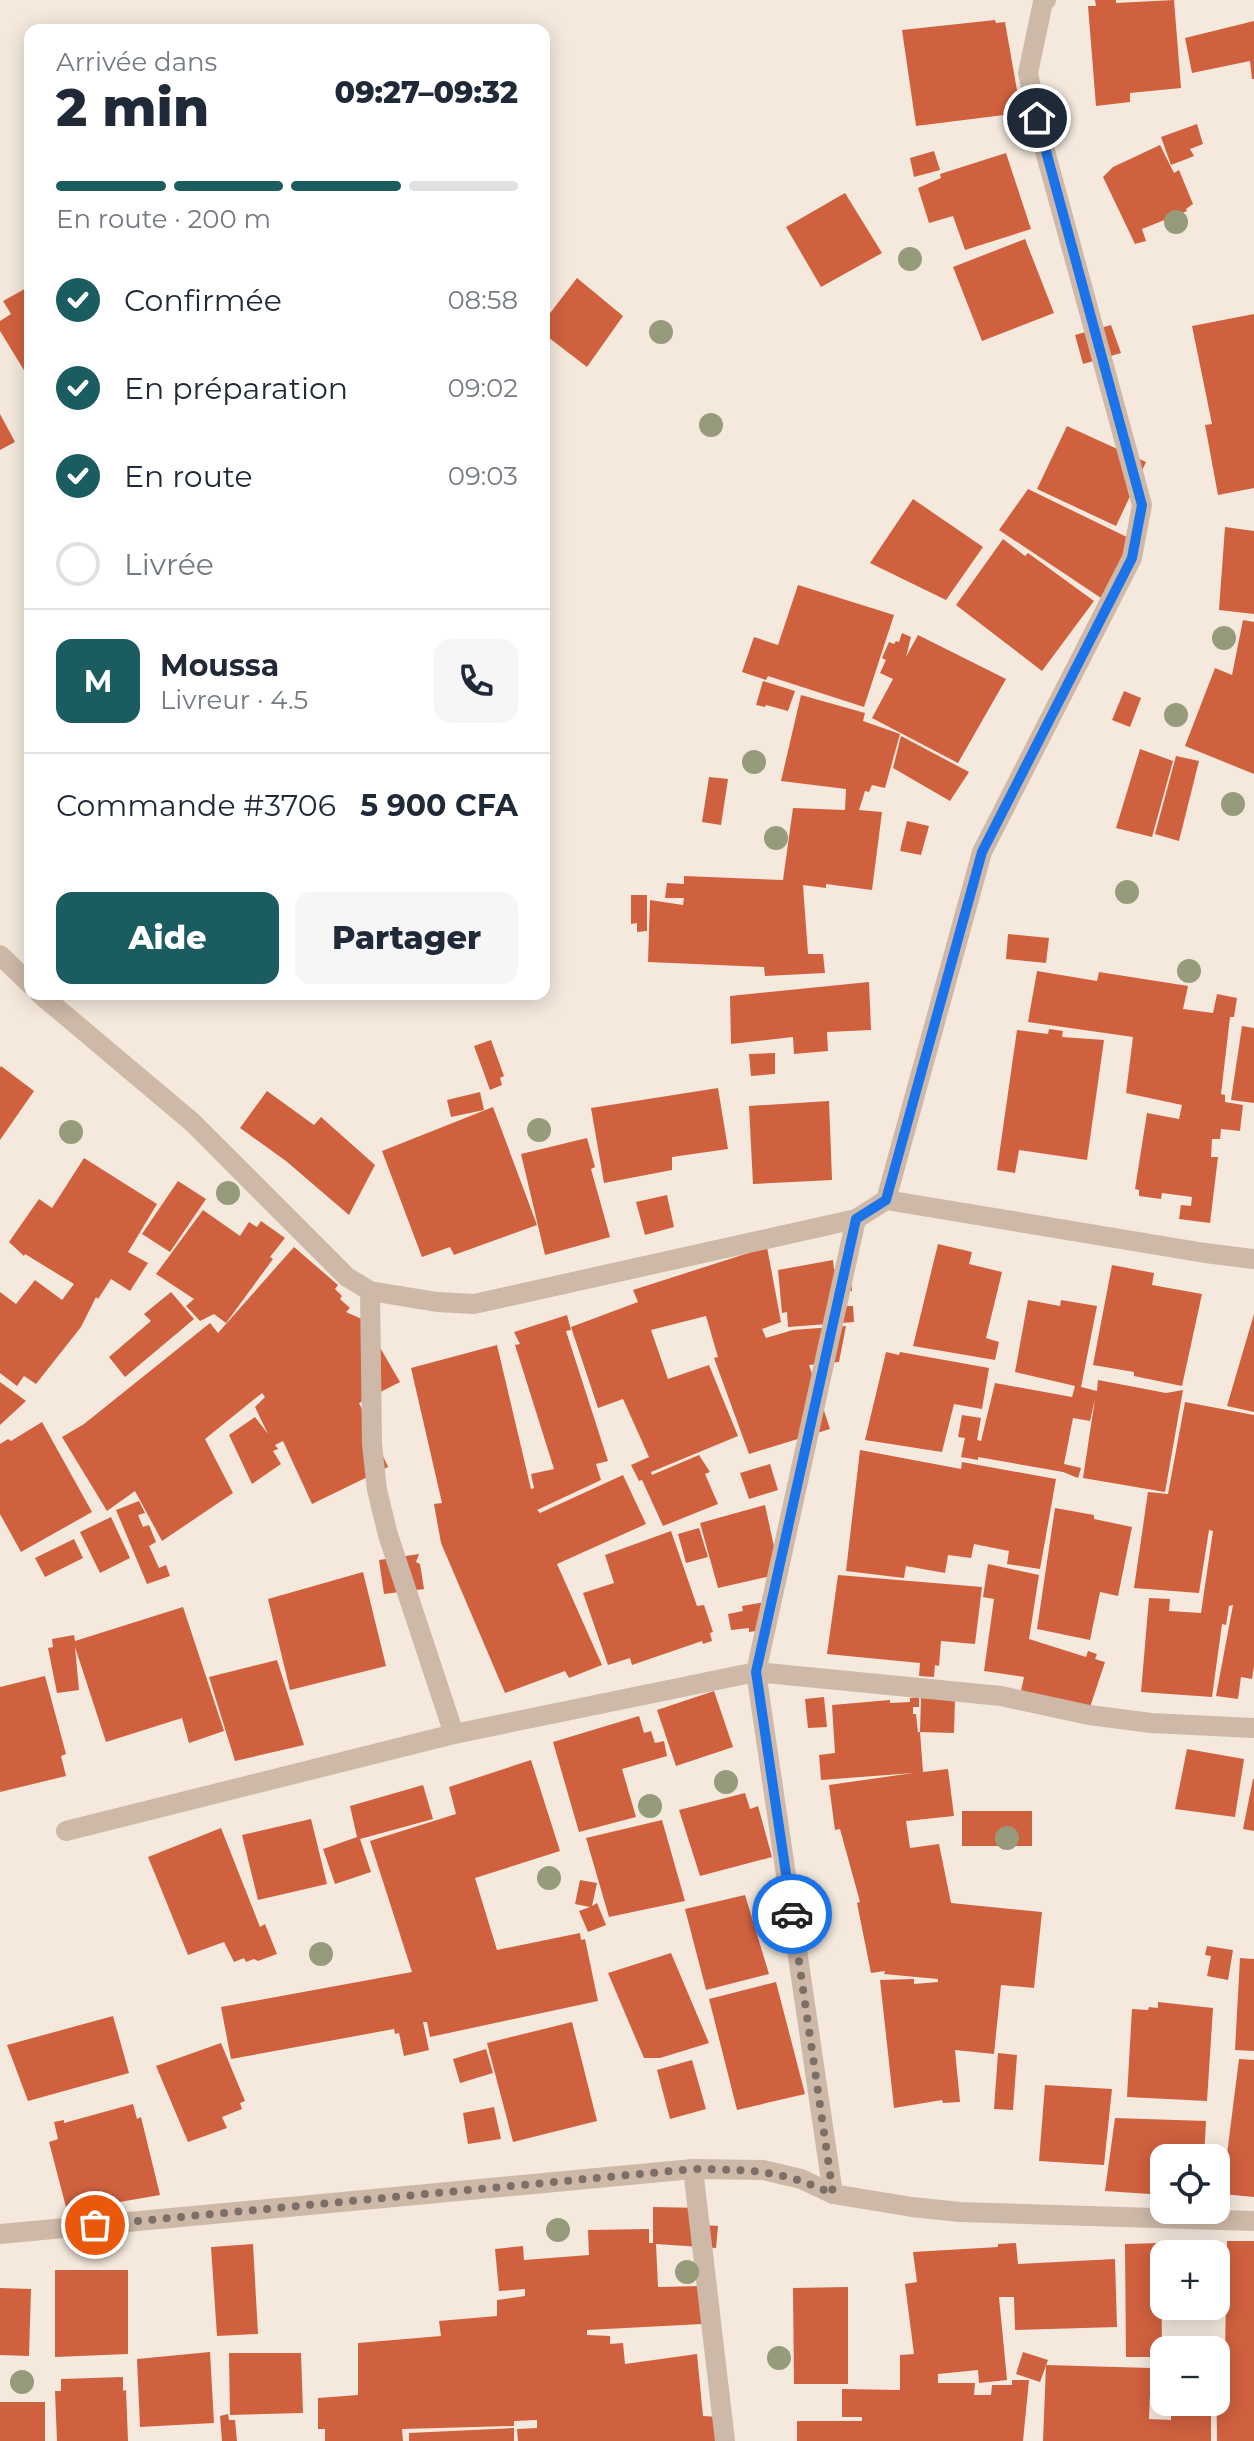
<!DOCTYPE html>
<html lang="fr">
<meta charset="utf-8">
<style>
:root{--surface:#fff;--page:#f6f6f7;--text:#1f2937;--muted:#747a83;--line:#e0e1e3;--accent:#1a5c60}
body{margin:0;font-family:Montserrat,sans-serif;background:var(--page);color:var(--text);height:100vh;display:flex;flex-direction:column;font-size:30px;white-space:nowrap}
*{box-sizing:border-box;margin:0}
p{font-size:26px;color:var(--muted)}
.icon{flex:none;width:44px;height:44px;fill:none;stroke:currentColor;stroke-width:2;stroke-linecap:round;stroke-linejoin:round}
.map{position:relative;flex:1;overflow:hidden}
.panel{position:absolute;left:24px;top:24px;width:526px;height:976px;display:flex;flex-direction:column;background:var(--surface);border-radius:16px;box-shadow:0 4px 20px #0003}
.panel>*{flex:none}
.buttons{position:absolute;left:1150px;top:2144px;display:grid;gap:16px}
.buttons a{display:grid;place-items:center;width:80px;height:80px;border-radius:16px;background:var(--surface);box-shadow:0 4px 20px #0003;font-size:40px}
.pin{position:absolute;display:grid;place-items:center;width:68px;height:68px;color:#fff;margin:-34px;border:4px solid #fff;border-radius:50%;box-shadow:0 2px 8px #0007}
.courier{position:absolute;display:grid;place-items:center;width:80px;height:80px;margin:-40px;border:6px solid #1a73e8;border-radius:50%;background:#fff;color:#222;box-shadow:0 2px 10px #0007}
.overview em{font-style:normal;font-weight:800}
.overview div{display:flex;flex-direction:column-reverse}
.overview{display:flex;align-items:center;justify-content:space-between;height:136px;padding:0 32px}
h1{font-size:52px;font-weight:800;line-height:60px}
.bar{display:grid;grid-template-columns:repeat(4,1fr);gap:12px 8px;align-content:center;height:96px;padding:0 32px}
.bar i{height:10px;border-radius:6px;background:var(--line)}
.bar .active{background:var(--accent)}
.bar p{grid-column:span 4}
.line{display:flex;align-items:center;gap:20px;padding:0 32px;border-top:2px solid var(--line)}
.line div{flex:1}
.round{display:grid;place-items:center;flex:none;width:84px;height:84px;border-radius:16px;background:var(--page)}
ol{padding:0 32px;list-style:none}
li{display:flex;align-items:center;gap:24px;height:88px}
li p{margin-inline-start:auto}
li .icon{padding:8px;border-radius:50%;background:var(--accent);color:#fff;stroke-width:4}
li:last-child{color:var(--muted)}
li i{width:44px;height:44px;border:4px solid var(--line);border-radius:50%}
.primary-button{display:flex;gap:16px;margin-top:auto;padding:16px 32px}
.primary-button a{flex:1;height:92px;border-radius:16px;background:var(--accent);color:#fff;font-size:32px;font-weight:800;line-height:92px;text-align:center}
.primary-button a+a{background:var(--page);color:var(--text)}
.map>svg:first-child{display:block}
.building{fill:#d0613f}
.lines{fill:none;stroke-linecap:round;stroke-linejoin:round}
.minor{stroke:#ceb9a8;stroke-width:20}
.tree{fill:#969b7b}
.done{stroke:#7b6f67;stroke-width:8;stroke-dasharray:0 14.4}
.route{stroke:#1a73e8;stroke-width:10}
</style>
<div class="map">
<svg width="1254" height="2441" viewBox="0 0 1254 2441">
<rect width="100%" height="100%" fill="#f5e9dd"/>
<g class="building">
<polygon points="1095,0 1116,0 1116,3 1174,0 1181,88 1130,93 1130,102 1096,106 1088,6 1096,6"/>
<polygon points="995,20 996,23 1005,22 1021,113 916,126 902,30"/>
<polygon points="1254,21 1254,79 1252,79 1250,61 1192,73 1185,38"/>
<polygon points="1197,124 1203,144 1190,149 1194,156 1171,165 1161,137"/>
<polygon points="1160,145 1174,173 1179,170 1193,204 1186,209 1187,211 1142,229 1146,241 1135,244 1103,177 1113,167"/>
<polygon points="934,151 940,170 914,177 910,158"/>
<polygon points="1006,153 1031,229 965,250 953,216 929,223 918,188 941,178 940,174"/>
<polygon points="845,193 882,253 821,287 786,227"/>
<polygon points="1025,239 1054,313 982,341 953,267"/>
<polygon points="577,278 623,316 587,367 544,334 544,321"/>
<polygon points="30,286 30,380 0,331 0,321 11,314 3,301"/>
<polygon points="1254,314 1254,488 1218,495 1205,425 1212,424 1192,326"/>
<polygon points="1111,325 1121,353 1083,364 1075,335"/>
<polygon points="0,414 15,442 0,450"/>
<polygon points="1067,426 1146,462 1116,526 1037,489"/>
<polygon points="1028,489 1135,541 1101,598 999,530"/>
<polygon points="913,499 983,547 946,600 870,563"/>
<polygon points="1225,527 1254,531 1254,614 1219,610"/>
<polygon points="1003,539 1025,556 1028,553 1094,601 1042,671 956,605"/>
<polygon points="798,585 894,615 864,707 768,676 766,680 742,672 754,637 778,645"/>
<polygon points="1243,620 1254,622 1254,774 1185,746 1215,668 1232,675"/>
<polygon points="902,633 911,637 906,657 918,635 1006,679 958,763 872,718 893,679 880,673 886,660 882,658 889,642 894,644 896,641 899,642"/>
<polygon points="763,681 795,691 788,711 766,705 765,707 756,705"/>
<polygon points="1124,691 1141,698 1130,727 1112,720"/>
<polygon points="801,695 865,713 863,721 900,734 885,788 872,785 869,792 865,791 859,810 882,812 872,890 826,884 826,888 803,885 808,954 823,954 825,973 765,976 764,967 648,962 650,900 683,905 684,898 665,898 667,883 684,884 684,876 783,880 793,808 845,810 846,789 781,781"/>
<polygon points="901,736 969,772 950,801 893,768"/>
<polygon points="1140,749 1173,761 1152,837 1116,828"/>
<polygon points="1176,756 1199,761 1179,841 1155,834"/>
<polygon points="709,777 728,779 721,825 702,822"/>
<polygon points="907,821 929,826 921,855 900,851"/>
<polygon points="631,895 647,895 647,931 637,932 637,923 631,924"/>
<polygon points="1008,934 1049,938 1046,963 1006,959"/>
<polygon points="1037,971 1097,981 1099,972 1188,986 1183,1009 1213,1013 1217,994 1237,998 1234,1017 1230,1017 1221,1094 1225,1095 1225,1102 1243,1105 1240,1131 1221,1129 1220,1139 1212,1139 1211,1157 1218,1157 1210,1223 1179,1219 1181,1205 1191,1206 1192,1197 1162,1193 1161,1199 1139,1196 1139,1190 1135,1189 1147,1113 1179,1119 1182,1105 1126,1093 1133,1037 1028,1022"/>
<polygon points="869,982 871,1030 827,1032 828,1051 794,1054 793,1037 731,1044 730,996"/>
<polygon points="1242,1026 1254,1028 1254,1103 1231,1100"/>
<polygon points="1049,1029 1063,1031 1062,1037 1104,1040 1087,1160 1019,1150 1015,1173 997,1170 1017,1030 1048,1034"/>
<polygon points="491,1040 504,1076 500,1078 502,1085 490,1090 474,1046"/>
<polygon points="775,1053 775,1074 751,1076 749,1054"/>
<polygon points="1,1066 34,1091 0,1140 0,1068"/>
<polygon points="718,1088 728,1149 672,1157 672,1170 604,1183 591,1108"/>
<polygon points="267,1091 314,1125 321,1117 375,1165 349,1215 286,1161 240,1128"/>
<polygon points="480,1092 484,1110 451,1117 447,1100"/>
<polygon points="829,1101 832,1180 753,1184 749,1106"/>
<polygon points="493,1107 537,1225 454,1255 450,1247 422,1257 382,1151"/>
<polygon points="587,1138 595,1167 591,1169 610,1237 545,1255 521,1154"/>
<polygon points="84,1158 157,1204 128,1252 148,1263 130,1291 111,1279 98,1299 96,1297 81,1327 36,1384 24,1376 17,1386 0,1373 0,1292 16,1304 35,1280 62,1300 74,1284 25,1254 24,1256 9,1242 39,1199 52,1208"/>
<polygon points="178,1181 206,1199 170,1252 142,1234"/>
<polygon points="667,1195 674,1227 645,1235 636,1202"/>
<polygon points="203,1210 240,1236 249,1222 257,1227 261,1221 285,1238 270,1257 273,1259 226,1323 214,1314 200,1321 186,1306 194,1299 156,1274"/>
<polygon points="938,1244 972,1252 969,1264 1002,1272 986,1338 999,1342 995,1360 913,1346"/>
<polygon points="294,1247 338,1285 335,1289 342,1296 340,1299 350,1308 346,1312 364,1320 400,1382 359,1403 388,1467 312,1504 283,1441 275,1445 278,1449 273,1451 281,1464 252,1484 229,1435 255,1417 268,1434 255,1407 265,1397 262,1393 205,1439 233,1493 162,1541 135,1491 107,1511 62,1437 84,1424 210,1323 218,1333"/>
<polygon points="767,1247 781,1322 762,1329 766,1338 793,1330 846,1326 839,1362 809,1365 830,1429 749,1454 714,1358 718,1357 706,1316 651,1330 668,1379 709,1365 738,1436 651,1472 652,1475 699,1455 710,1472 705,1474 718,1504 663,1526 642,1480 639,1481 631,1465 649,1457 623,1399 598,1408 571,1327 638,1302 633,1290"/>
<polygon points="833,1260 834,1269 850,1271 852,1291 843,1291 845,1306 853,1306 854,1322 788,1327 787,1312 782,1313 778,1270"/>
<polygon points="1112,1265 1154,1273 1152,1285 1202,1294 1182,1386 1134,1376 1134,1372 1093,1365"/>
<polygon points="171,1292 194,1319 125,1377 109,1357 151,1321 144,1314"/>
<polygon points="1028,1300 1060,1306 1061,1300 1097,1306 1081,1387 1097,1391 1098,1380 1166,1393 1183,1390 1165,1492 1083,1478 1095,1399 1090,1421 1073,1418 1064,1464 1081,1468 1078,1478 1063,1472 978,1457 978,1460 961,1457 965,1438 958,1437 962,1415 981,1418 977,1440 981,1441 995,1383 1072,1397 1075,1386 1015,1372"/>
<polygon points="1254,1314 1254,1412 1227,1406"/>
<polygon points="567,1315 571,1330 566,1331 608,1461 596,1464 601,1480 537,1510 540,1513 623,1475 646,1524 557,1564 602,1665 569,1678 565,1671 505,1693 441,1543 434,1504 442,1503 411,1368 497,1345 531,1489 534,1488 531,1474 554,1469 515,1345 520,1344 514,1332"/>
<polygon points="886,1352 899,1355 900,1352 989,1368 982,1409 954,1404 942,1452 865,1440"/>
<polygon points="0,1382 26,1401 0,1425"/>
<polygon points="1185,1402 1254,1415 1254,1666 1252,1679 1241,1677 1238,1699 1216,1696 1233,1605 1229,1606 1226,1625 1222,1624 1212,1697 1141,1692 1149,1598 1170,1599 1169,1611 1201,1613 1213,1531 1209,1530 1199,1593 1134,1588 1148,1492 1168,1494"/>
<polygon points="42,1422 92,1512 21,1552 0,1514 0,1444 8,1439 11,1441"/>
<polygon points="860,1450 961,1469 962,1462 1056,1479 1040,1569 1007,1564 1009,1551 974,1544 971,1558 948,1555 945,1573 906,1566 904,1578 846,1571"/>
<polygon points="770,1464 778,1490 749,1499 740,1473"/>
<polygon points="139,1501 145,1513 138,1515 143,1527 149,1525 156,1542 149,1546 159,1568 166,1565 170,1576 147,1584 116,1510"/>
<polygon points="765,1505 780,1574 718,1588 700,1523"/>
<polygon points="1055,1508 1094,1515 1094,1519 1132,1527 1118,1596 1100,1592 1090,1640 1037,1629"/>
<polygon points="111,1517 130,1558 100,1573 80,1532"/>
<polygon points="699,1528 708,1557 686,1563 678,1534"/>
<polygon points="671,1531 697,1606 704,1605 713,1632 710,1633 712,1641 703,1644 702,1641 632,1665 630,1658 608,1665 583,1593 614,1583 605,1555"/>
<polygon points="74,1539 83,1558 45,1577 35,1558"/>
<polygon points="419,1554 416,1562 420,1564 424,1589 384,1594 379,1560"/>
<polygon points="988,1564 1039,1575 1029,1639 1086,1657 1088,1651 1097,1654 1095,1659 1105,1662 1088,1713 1021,1691 1024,1677 984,1671 994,1599 983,1597"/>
<polygon points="363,1572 386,1666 290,1690 268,1599"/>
<polygon points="838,1575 982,1587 975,1644 941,1641 939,1666 935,1665 934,1677 919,1676 920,1663 827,1654"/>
<polygon points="766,1602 768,1629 749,1632 749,1628 731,1630 728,1614 743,1611 742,1606"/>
<polygon points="183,1607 224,1731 189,1743 182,1718 106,1742 75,1647 79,1690 57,1693 48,1648 53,1647 52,1639 74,1635 75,1641"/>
<polygon points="277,1660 304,1745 235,1761 209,1677"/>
<polygon points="45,1676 66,1754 61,1756 66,1776 0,1792 0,1687"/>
<polygon points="714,1691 733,1747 676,1766 657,1710"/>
<polygon points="824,1697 827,1727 808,1728 805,1699"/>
<polygon points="919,1697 919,1707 913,1707 913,1714 916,1714 918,1732 920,1732 923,1772 948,1769 954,1816 906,1821 910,1848 939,1844 951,1903 1042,1912 1034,1988 1001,1985 994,2054 955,2050 960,2102 943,2103 942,2100 894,2108 880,1980 914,1979 914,1984 938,1982 938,1979 884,1974 885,1971 871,1973 857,1903 860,1902 840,1829 835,1830 829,1785 913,1773 821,1780 819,1755 835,1753 832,1705 890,1700 890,1703 910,1702 910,1698"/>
<polygon points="921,1698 955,1699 954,1733 920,1732"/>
<polygon points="639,1716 644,1733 651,1731 655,1743 664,1741 667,1756 622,1769 636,1817 579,1832 553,1742"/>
<polygon points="1187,1749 1244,1759 1235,1817 1175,1809"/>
<polygon points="531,1760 560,1851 475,1878 497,1950 580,1933 581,1940 585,1939 598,2001 430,2037 427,2022 423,2022 429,2050 404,2056 399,2033 395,2034 394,2029 231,2059 221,2007 412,1972 370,1841 456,1814 449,1787"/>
<polygon points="1253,1779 1254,1779 1254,1831 1243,1829"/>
<polygon points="423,1785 433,1819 360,1839 371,1872 335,1884 323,1849 357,1837 350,1806"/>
<polygon points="745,1793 750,1809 758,1806 772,1857 700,1876 679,1810"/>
<rect x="962" y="1811" width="70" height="35"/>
<polygon points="311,1819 327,1884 258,1900 242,1835"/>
<polygon points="662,1820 685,1901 609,1917 586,1838"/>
<polygon points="221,1828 260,1927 265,1924 277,1954 258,1961 254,1959 246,1962 244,1958 234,1962 224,1942 188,1955 148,1857"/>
<polygon points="580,1880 597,1883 592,1906 597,1903 606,1925 588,1932 579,1911 590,1907 575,1904"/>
<polygon points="745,1895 769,1974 706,1990 685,1909"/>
<polygon points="1207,1946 1233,1950 1228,1980 1207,1976 1211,1956 1205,1955"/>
<polygon points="671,1953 709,2043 660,2058 644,2058 608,1973"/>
<polygon points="1240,1958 1254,1959 1254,2051 1235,2050"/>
<polygon points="776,1982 805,2094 737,2110 709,1999"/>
<polygon points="1158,2002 1213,2008 1207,2101 1127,2097 1132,2009 1148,2010 1149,2007 1158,2008"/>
<polygon points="113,2016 129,2073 28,2101 7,2045"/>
<polygon points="572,2022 597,2121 513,2142 487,2043"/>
<polygon points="221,2043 245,2101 240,2103 242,2109 222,2117 227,2128 188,2142 156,2066"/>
<polygon points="486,2049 493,2073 460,2083 453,2059"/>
<polygon points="998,2053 1017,2055 1013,2110 994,2109"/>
<polygon points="1239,2059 1254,2060 1254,2197 1222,2194"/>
<polygon points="692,2060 706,2109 670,2119 657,2070"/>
<polygon points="1045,2085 1112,2089 1104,2165 1039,2161"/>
<polygon points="133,2104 137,2119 141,2117 160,2195 67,2211 49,2142 58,2139 54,2122 64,2120 64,2123"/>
<polygon points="494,2107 501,2139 468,2144 463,2113"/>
<polygon points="1115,2118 1206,2121 1204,2158 1164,2158 1164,2195 1105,2191"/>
<polygon points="653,2207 704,2208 703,2225 718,2226 716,2248 656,2244 658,2287 701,2286 702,2324 587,2330 587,2335 610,2336 610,2344 623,2343 625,2364 697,2354 703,2416 719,2417 718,2441 518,2441 517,2429 537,2428 537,2420 514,2421 514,2426 402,2429 403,2441 325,2441 325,2429 318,2429 318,2398 358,2395 358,2343 441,2336 439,2321 497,2316 497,2300 525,2296 525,2289 499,2291 495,2249 523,2246 524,2260 589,2255 588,2230 649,2229 649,2243 653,2243"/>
<polygon points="1227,2241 1254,2241 1254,2441 1217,2441 1216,2355 1225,2354"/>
<polygon points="1016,2243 1018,2264 1115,2259 1117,2327 1015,2330 1014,2297 999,2297 1007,2380 979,2383 978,2370 938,2374 938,2383 975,2383 974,2395 991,2395 992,2385 1012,2385 1012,2380 1029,2380 1023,2441 797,2441 797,2421 862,2421 862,2417 842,2417 842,2389 900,2390 900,2355 914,2354 905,2284 917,2282 913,2252 998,2247 998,2244"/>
<polygon points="1161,2243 1162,2357 1126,2357 1125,2244"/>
<polygon points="253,2244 258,2334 217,2336 211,2247"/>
<polygon points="55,2270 128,2270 128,2354 55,2357"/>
<polygon points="848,2287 848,2384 794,2384 793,2288"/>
<polygon points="0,2288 31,2289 29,2356 0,2355"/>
<polygon points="210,2352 214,2423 140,2427 137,2359"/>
<polygon points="1023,2352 1048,2360 1040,2382 1016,2374"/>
<polygon points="229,2353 301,2353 303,2413 230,2415"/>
<polygon points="1046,2365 1151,2368 1149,2419 1171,2420 1171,2402 1211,2402 1211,2441 1043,2441"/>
<polygon points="123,2377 123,2391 126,2390 128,2441 57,2441 55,2391 61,2391 61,2379"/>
<rect x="0" y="2402" width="45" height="39"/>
<polygon points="228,2414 229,2420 235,2420 237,2441 222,2441 220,2416"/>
<polygon points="514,2428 514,2441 409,2441 409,2433"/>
</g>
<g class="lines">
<g class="minor">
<polyline points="0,955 30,984"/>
<polyline points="40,994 192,1122 347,1277 370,1291 437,1302 474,1304 856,1219 886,1200 1205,1253 1254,1259"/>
<polyline points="886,1200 982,852 1132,558 1142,505 1042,140 1028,73 1043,2 1046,0"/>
<polyline points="370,1291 372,1444 377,1490 388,1535 454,1734"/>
<polyline points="66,1831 454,1734 756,1672 1001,1696 1089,1715 1151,1723 1254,1728"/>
<polyline points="693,2169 725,2441"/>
<polyline points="833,2194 756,1672 856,1219"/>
<polyline points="0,2234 693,2169 763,2170 801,2179 833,2194 912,2207 960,2212 1254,2221"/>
</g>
</g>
<g class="tree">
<circle cx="1176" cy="222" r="12"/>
<circle cx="910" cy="259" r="12"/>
<circle cx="661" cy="332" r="12"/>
<circle cx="711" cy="425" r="12"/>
<circle cx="1224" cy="638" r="12"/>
<circle cx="1176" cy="715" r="12"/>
<circle cx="754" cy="762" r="12"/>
<circle cx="1233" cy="804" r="12"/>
<circle cx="776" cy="838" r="12"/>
<circle cx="1127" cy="892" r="12"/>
<circle cx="1189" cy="971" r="12"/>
<circle cx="539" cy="1130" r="12"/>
<circle cx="71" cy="1132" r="12"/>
<circle cx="228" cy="1193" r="12"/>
<circle cx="726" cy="1782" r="12"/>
<circle cx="650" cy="1806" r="12"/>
<circle cx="1007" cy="1838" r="12"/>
<circle cx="549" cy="1878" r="12"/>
<circle cx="321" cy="1954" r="12"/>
<circle cx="558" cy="2230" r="12"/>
<circle cx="687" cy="2272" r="12"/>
<circle cx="779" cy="2358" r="12"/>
<circle cx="22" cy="2382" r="12"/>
</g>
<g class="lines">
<path class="done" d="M95,2225L693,2169C751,2170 779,2169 833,2194L792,1914"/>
<polyline class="route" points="792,1914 756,1672 856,1219 886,1200 982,852 1132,558 1142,505 1037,118"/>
</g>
</svg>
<div class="buttons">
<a><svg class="icon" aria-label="locate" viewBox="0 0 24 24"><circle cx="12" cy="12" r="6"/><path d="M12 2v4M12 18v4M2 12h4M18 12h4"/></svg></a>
<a>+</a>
<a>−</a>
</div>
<div class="pin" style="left:95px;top:2225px;background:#ea580c"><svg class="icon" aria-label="bag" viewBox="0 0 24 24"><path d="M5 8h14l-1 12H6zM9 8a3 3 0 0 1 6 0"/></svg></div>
<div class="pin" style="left:1037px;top:118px;background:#1f2937"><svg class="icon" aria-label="home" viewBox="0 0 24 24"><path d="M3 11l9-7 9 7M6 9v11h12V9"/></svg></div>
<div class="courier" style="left:792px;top:1914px"><svg class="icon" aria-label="car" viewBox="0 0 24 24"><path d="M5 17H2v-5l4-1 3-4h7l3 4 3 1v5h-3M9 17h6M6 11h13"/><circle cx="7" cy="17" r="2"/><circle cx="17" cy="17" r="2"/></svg></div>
<section class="panel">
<div class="overview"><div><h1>2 min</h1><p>Arrivée dans</p></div><em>09:27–09:32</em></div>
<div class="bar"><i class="active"></i><i class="active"></i><i class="active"></i><i></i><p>En route · 200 m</p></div>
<ol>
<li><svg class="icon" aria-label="check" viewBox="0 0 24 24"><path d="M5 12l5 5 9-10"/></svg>Confirmée<p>08:58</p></li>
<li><svg class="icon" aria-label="check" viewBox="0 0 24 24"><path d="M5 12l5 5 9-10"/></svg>En préparation<p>09:02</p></li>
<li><svg class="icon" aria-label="check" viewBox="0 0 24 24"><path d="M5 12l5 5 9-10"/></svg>En route<p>09:03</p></li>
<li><i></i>Livrée</li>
</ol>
<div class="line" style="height:144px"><b class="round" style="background:var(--accent);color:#fff">M</b><div><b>Moussa</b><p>Livreur · 4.5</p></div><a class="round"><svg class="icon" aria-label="phone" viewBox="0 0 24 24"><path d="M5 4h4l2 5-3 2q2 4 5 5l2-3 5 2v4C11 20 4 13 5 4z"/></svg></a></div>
<div class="line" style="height:104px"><div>Commande #3706</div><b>5 900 CFA</b></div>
<div class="primary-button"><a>Aide</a><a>Partager</a></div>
</section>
</div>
